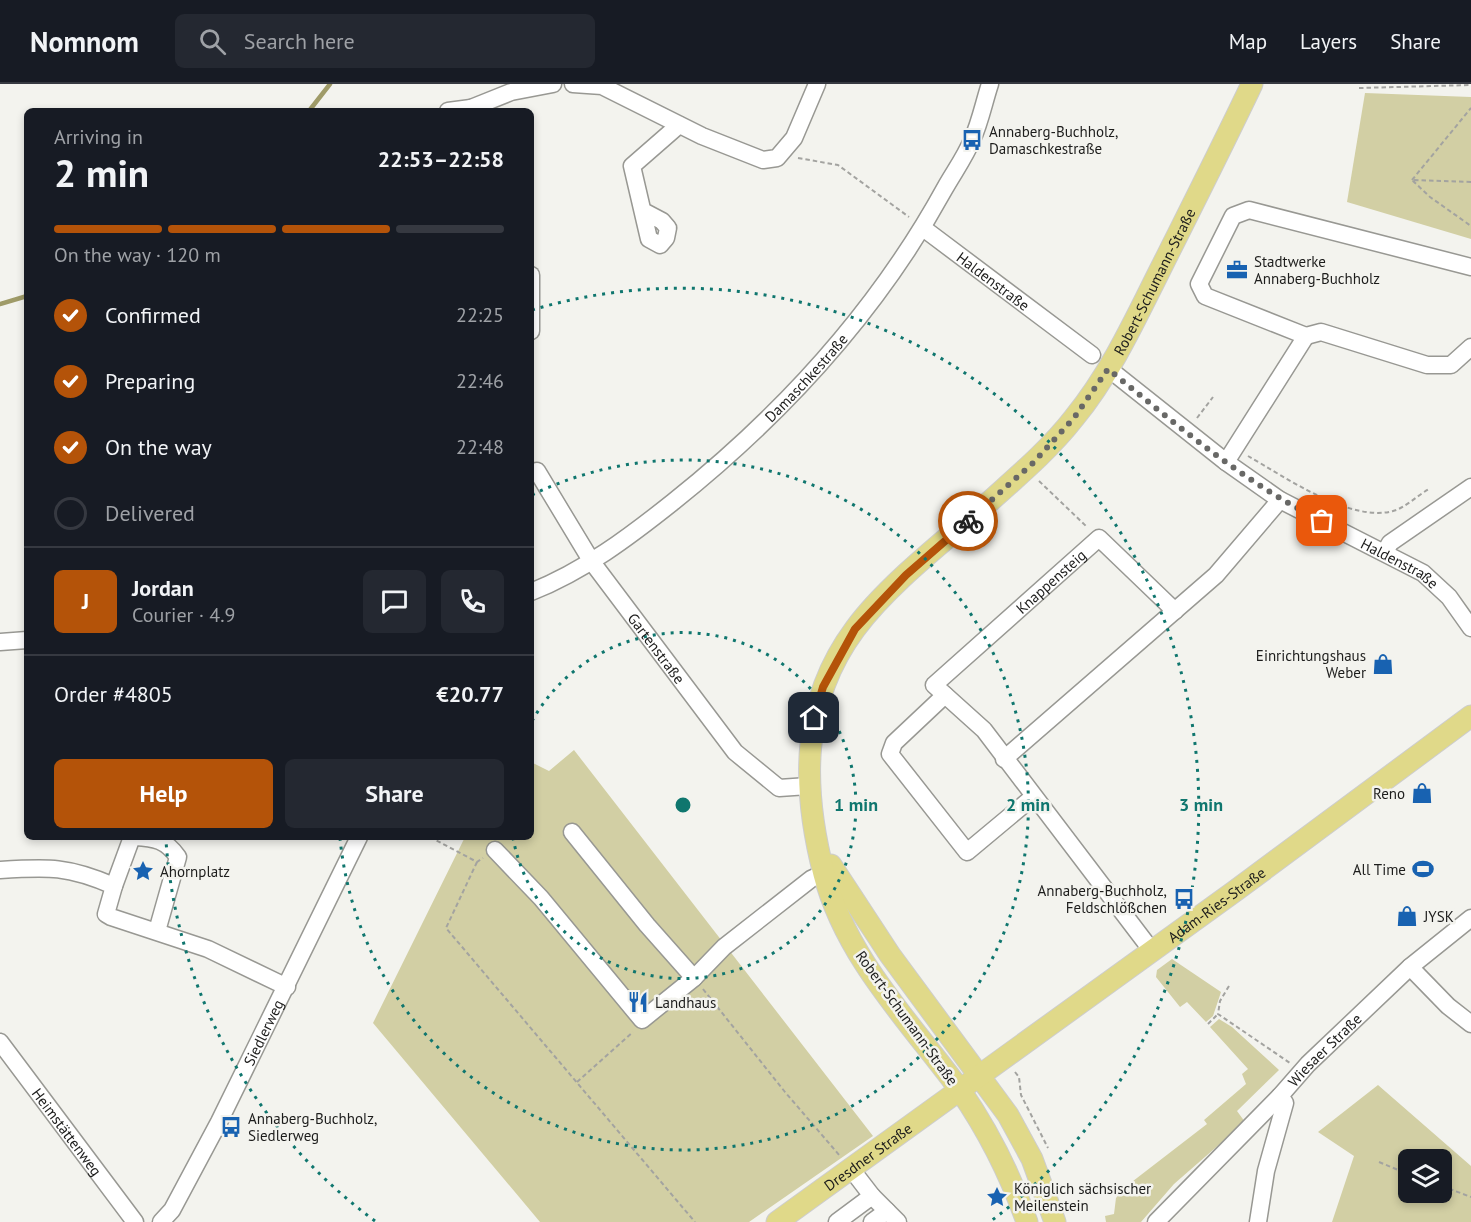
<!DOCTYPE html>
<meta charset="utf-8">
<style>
:root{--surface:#171b24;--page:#242831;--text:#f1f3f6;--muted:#9ea1a6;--line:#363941;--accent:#b45309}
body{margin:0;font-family:"PT Sans",sans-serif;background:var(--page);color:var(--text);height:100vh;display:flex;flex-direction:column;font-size:22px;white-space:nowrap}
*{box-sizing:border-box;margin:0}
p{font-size:20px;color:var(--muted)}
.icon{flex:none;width:33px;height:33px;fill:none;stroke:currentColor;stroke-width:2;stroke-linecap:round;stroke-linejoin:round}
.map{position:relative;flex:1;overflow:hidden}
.details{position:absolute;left:24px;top:24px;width:510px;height:732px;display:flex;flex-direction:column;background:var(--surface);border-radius:9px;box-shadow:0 3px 9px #0003}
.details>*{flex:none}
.tools{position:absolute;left:1398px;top:1065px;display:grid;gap:12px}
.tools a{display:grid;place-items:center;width:54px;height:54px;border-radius:9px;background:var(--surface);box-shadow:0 3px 9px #0003;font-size:30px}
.pin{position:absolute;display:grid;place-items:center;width:51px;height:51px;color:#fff;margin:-26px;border-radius:12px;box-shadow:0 3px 9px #0006}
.courier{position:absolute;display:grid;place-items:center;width:60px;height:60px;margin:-30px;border:4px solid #b45309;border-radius:50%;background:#fff;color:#222;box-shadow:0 2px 8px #0007}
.headline em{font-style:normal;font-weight:600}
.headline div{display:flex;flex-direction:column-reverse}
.headline{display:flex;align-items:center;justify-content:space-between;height:102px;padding:0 30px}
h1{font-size:39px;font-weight:600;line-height:45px}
.bar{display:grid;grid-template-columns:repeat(4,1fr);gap:9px 6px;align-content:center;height:72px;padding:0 30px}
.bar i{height:8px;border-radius:4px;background:var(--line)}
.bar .on{background:var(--accent)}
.bar p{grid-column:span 4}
.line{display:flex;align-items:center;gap:15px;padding:0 30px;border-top:2px solid var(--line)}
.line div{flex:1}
.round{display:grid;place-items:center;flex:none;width:63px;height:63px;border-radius:9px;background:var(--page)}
ol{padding:0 30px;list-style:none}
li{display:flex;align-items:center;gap:18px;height:66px}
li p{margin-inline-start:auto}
li .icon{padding:6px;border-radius:50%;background:var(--accent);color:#fff;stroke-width:4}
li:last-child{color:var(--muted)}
li i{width:33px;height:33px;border:3px solid var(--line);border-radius:50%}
.button{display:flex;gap:12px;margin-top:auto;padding:12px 30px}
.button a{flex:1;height:69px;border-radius:9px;background:var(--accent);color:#fff;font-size:24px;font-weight:600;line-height:69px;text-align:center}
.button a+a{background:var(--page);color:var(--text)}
header{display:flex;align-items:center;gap:36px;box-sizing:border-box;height:84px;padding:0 30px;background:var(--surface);border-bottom:2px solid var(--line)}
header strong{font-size:28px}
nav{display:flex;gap:33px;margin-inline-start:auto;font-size:21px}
.search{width:420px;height:54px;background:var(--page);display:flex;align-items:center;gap:15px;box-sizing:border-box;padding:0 21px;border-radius:9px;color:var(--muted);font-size:22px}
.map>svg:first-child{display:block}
.green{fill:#d2cfa4;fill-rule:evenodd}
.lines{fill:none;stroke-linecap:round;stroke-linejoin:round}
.stream{stroke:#9f9b68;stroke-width:4.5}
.minor-casing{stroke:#989893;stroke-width:19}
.major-casing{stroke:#cdcdcd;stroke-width:23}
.path{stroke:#a3a3a0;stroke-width:2;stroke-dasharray:4.5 3;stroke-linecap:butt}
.minor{stroke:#fff;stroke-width:16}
.major{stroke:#e0d989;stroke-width:21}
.done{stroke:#686866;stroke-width:6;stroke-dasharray:0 10.8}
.route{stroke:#b45309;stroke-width:8}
.ring{fill:none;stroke:#0f766e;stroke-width:3;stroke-dasharray:3 6}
.labels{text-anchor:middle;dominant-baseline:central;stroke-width:5;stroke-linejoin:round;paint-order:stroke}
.poi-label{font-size:15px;fill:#1d1d1c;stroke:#f3f3ee;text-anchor:start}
.street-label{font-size:15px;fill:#1d1d1c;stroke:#f3f3ee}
.centre{fill:#0f766e;stroke:#f3f3ee;stroke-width:3}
.ring-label{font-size:18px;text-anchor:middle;font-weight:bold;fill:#0f766e;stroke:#f3f3ee;stroke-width:5;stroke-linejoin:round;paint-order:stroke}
</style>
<header>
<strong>Nomnom</strong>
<div class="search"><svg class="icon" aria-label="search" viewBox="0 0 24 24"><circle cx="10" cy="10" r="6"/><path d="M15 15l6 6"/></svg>Search here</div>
<nav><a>Map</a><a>Layers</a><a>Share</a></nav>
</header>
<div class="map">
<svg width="1471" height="1138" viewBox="0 0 1471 1138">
<rect width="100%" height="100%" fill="#f3f3ee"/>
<g class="green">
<polygon points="1365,9 1471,13 1471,155 1347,118"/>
<polygon points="574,666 873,1052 749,1138 540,1138 373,939 465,753 531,753 531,678 549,687"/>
<polygon points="1172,875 1221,908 1213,932 1206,938 1187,918 1180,923 1156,893 1157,886"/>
<polygon points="1219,935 1232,943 1279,986 1237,1027 1245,1038 1174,1100 1141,1138 1106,1138 1105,1132 1114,1130 1116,1114 1124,1104 1207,1040 1204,1036 1246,1000 1242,990 1248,985 1210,943"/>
<path d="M1378,1001L1471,1082V1138H1332L1354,1072L1318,1048ZM1408,1076H1442V1108H1408Z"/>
</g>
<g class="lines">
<g class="stream">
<polyline points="309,27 330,0"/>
<polyline points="0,220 27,212"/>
</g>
<defs>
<g id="minor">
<polyline points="573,0 602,2 702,52 763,76 777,74 794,54 817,0"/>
<polyline points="448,27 471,24"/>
<polyline points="471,27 471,24 511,8 553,0"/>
<polyline points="643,127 662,137 668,144 666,154 660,161 649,155 632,82 679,41"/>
<path id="s1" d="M923,144L1092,271"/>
<polyline points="1471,183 1249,126 1233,132 1199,200 1205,212 1306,252 1321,248 1427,281 1451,281 1471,263"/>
<polyline points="531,191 531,247"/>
<path id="s2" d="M1109,285L1226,378L1280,416L1423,489L1449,513L1471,544"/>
<polyline points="1226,378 1306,252"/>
<path id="s3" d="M537,387L592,478L735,668L779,704L808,702"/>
<polyline points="1385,468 1390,459 1471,403"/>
<path id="s4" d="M531,508C584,487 629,453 673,418C782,331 878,226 945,104C954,88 965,73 972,56C980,39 984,18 990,0"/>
<polyline points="0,558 27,556"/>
<polyline points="945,611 894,659 890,670 967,768 1033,713"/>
<polyline points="1004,675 1216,491 1280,416"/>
<polyline points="572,748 647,841 694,894"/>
<path d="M135,753C155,754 166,756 178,773L157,847"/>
<polyline points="495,766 541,814 642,936 694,894 724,863 811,795 824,789"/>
<path d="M0,786C49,783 68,782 114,802L106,830L111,833L208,865L287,903"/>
<polyline points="114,802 132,753"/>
<path id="s5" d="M1152,867L984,646L934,601L1099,454L1175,527"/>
<polyline points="1410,883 1448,922 1471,940"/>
<path id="s6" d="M0,958L135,1138"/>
<polyline points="852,1086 872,1112"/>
<path id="s7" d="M161,1138L172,1126L219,1038L359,753"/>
<polyline points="837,1138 872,1112 898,1138"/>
<polyline points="872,1138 887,1127"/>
<polyline points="1156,1138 1280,1012"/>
<path id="s8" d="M1258,1138L1266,1087L1285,1019L1280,1012L1308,980L1410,883L1471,834"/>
</g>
<g id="major">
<polyline points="831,781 890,871 1008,1031 1032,1075 1055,1138"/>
<path id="s9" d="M777,1138L1235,807L1471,632"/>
<path id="s10" d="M1027,1138C1010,1090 989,1048 960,1006C910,938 846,874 824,790C802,705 800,619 855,545C888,500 946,456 988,419C1018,392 1049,366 1074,334C1110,290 1134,238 1159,188C1190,126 1222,63 1252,0"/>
</g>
</defs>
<use href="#minor" class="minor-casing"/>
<use href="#major" class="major-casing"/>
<g class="path">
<polyline points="1359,4 1471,1"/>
<polyline points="798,74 838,81 909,133"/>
<polyline points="1412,96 1471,24"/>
<polyline points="1471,98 1412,96 1430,113 1471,142"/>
<polyline points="1197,334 1213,313"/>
<path d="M1248,372C1285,393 1351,439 1393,427C1405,424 1418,411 1429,405"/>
<polyline points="1039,397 1087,443"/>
<polyline points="430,753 477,778 483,774"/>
<polyline points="477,778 446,844 695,1138"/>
<polyline points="1229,902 1220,917 1218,930 1290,979"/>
<polyline points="703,905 785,1008 840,1072"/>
<polyline points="1208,940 1218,930"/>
<polyline points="1015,988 1019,993 1021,1011 1048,1064"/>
<polyline points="577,998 633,948"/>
<polyline points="1379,1078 1408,1090"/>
<polyline points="1442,1102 1471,1113"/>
</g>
<use href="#minor" class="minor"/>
<use href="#major" class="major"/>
</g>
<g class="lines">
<path class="done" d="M968,437L1033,379L1074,334L1108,285C1177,341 1243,398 1322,437"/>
<polyline class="route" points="814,634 823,603 855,545 906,491 968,437"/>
</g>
<g class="ring">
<path d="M532 637A173 173 0 1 1 513 754"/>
<path d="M532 411A345 345 0 1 1 340 754"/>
<path d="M375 1137A518 518 0 0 1 166 757M532 226A518 518 0 0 1 991 1137"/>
</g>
<defs>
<symbol id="bus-bare" viewBox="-9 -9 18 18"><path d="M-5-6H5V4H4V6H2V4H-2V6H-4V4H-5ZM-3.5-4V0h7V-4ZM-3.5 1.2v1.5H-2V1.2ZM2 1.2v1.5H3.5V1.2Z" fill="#1862b1" stroke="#f3f3ee" stroke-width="2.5" paint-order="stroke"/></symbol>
<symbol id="office-bare" viewBox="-9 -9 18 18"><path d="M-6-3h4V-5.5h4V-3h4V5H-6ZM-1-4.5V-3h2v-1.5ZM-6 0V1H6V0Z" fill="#1862b1" stroke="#f3f3ee" stroke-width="2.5" paint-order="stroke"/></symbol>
<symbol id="shop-bare" viewBox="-9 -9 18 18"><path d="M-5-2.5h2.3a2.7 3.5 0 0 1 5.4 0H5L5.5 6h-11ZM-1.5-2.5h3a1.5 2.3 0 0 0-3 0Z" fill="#1862b1" stroke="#f3f3ee" stroke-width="2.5" paint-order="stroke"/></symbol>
<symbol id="stadium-bare" viewBox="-9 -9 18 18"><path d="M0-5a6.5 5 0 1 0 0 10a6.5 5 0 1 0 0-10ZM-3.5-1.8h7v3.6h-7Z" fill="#1862b1" stroke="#f3f3ee" stroke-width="2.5" paint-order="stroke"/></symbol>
<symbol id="sight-bare" viewBox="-9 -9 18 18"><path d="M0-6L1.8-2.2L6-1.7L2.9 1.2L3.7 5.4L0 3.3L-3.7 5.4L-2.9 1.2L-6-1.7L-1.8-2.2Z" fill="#1862b1" stroke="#f3f3ee" stroke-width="2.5" paint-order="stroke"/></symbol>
<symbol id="restaurant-bare" viewBox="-9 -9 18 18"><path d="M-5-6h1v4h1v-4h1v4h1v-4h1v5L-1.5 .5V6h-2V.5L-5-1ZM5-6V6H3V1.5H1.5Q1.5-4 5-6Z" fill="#1862b1" stroke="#f3f3ee" stroke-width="2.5" paint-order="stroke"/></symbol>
</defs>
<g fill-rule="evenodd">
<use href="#bus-bare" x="957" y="41" width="30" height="30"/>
<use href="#office-bare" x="1222" y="171" width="30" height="30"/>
<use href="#shop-bare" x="1368" y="565" width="30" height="30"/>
<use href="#shop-bare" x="1407" y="694" width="30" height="30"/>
<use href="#stadium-bare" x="1408" y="770" width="30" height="30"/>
<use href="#sight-bare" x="128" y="772" width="30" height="30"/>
<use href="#bus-bare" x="1169" y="800" width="30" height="30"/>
<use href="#shop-bare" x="1392" y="817" width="30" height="30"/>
<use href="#restaurant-bare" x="623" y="903" width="30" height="30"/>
<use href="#bus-bare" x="216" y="1028" width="30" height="30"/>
<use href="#sight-bare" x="982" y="1098" width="30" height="30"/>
</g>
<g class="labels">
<g class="poi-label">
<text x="989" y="47">Annaberg-Buchholz,<tspan x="989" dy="17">Damaschkestraße</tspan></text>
<text x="1254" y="177">Stadtwerke<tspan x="1254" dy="17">Annaberg-Buchholz</tspan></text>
<text x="1366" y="571" text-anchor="end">Einrichtungshaus<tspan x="1366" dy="17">Weber</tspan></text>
<text x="1405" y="709" text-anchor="end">Reno</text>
<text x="1406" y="785" text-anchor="end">All Time</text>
<text x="160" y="787">Ahornplatz</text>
<text x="1167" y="806" text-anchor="end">Annaberg-Buchholz,<tspan x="1167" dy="17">Feldschlößchen</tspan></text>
<text x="1424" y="832">JYSK</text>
<text x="655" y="918">Landhaus</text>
<text x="248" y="1034">Annaberg-Buchholz,<tspan x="248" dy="17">Siedlerweg</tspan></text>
<text x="1014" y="1104">Königlich sächsischer<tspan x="1014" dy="17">Meilenstein</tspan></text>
</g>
<g class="street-label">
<text stroke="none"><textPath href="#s1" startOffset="88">Haldenstraße</textPath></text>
<text stroke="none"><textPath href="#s10" startOffset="1125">Robert-Schumann-Straße</textPath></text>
<text stroke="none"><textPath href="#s4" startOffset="351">Damaschkestraße</textPath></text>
<text stroke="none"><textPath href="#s2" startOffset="351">Haldenstraße</textPath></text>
<text stroke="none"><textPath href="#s5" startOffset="501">Knappensteig</textPath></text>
<text stroke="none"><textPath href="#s3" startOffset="214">Gartenstraße</textPath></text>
<text stroke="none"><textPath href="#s9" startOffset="542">Adam-Ries-Straße</textPath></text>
<text transform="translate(907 934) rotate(54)">Robert-Schumann-Straße</text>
<text stroke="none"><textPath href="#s7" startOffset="216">Siedlerweg</textPath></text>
<text stroke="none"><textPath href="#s8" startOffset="195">Wiesaer Straße</textPath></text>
<text stroke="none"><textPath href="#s6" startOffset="112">Heimstättenweg</textPath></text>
<text stroke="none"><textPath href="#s9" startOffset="112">Dresdner Straße</textPath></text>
</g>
</g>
<circle cx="683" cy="721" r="9" class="centre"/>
<g class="ring-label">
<text x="856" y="727">1 min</text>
<text x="1028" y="727">2 min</text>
<text x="1201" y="727">3 min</text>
</g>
</svg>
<div class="tools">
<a><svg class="icon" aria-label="layers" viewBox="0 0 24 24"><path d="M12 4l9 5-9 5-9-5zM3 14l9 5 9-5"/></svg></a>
</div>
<div class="pin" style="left:1322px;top:437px;background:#ea580c"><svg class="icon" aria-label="bag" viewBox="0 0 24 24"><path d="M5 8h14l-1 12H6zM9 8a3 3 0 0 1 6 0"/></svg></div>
<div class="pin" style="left:814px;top:634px;background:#1f2937"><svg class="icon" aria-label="home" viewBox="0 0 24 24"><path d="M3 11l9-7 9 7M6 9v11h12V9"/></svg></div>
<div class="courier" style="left:968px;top:437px"><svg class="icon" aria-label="bike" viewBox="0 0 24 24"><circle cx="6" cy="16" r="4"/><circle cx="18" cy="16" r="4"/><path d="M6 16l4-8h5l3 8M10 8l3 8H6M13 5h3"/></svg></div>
<section class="details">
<div class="headline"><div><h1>2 min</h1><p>Arriving in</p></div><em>22:53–22:58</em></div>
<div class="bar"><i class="on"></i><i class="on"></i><i class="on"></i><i></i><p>On the way · 120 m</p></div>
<ol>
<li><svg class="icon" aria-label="check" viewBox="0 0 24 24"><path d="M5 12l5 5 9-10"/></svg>Confirmed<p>22:25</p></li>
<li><svg class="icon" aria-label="check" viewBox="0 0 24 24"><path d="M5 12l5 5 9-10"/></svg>Preparing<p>22:46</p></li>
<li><svg class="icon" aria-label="check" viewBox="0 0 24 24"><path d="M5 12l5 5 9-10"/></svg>On the way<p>22:48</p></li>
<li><i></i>Delivered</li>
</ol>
<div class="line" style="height:108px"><b class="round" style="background:var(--accent);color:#fff">J</b><div><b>Jordan</b><p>Courier · 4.9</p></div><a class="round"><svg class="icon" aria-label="chat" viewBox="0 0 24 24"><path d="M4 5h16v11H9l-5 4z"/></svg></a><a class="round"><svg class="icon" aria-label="phone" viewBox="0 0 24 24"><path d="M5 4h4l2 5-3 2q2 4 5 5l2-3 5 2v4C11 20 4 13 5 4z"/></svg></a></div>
<div class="line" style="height:78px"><div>Order #4805</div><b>€20.77</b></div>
<div class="button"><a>Help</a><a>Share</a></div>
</section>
</div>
